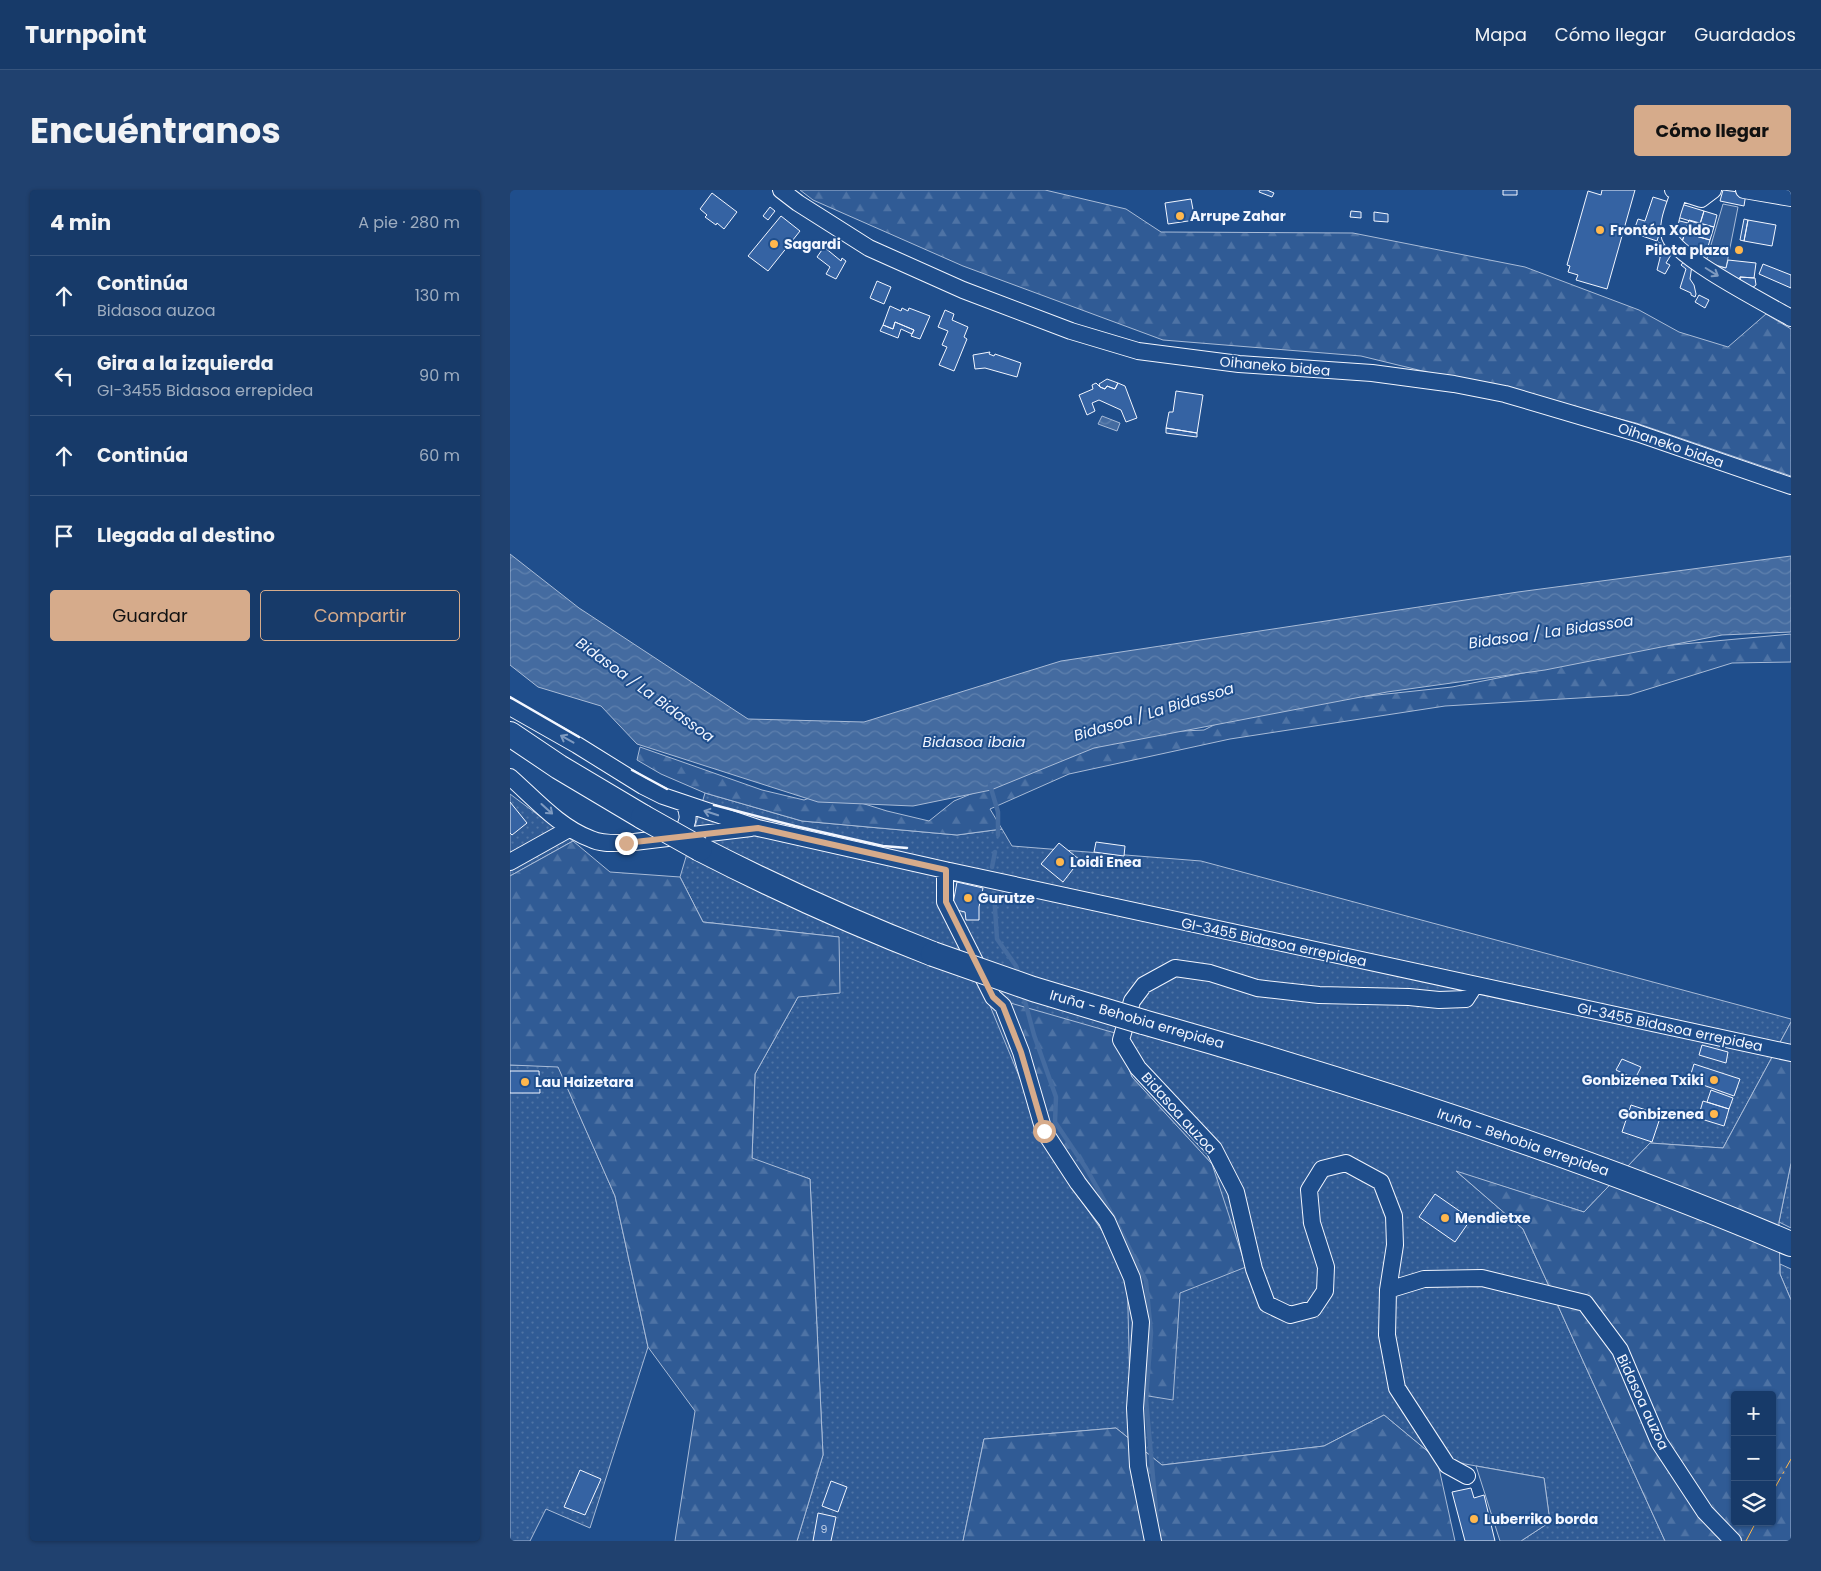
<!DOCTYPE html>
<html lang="es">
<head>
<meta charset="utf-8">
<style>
	body { margin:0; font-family:Poppins,sans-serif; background:#20416f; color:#f1f3f6 }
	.controls { position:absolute; right:15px; bottom:15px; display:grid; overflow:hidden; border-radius:5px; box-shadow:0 1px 4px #0004 }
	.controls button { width:45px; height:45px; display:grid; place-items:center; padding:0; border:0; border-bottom:1px solid #36547d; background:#173a69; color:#f1f3f6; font:25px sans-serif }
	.stop { position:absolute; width:15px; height:15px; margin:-11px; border:4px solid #d6ab8b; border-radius:50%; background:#fff }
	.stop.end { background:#d6ab8b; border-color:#fff; box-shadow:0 1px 5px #0008 }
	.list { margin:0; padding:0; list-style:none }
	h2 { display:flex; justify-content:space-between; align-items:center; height:65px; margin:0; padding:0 20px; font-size:21px }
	h2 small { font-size:16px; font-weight:400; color:#9eadc0 }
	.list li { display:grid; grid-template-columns:32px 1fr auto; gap:15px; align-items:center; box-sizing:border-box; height:80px; padding:0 20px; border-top:1px solid #36547d }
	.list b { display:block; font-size:19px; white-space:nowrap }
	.list p { margin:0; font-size:16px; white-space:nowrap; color:#9eadc0 }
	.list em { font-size:16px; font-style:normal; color:#9eadc0 }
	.actions { display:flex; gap:10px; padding:15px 20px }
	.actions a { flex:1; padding:11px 0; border:1px solid #d6ab8b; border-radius:5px; text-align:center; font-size:18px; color:#d6ab8b }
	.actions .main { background:#d6ab8b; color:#111 }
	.icon { flex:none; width:28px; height:28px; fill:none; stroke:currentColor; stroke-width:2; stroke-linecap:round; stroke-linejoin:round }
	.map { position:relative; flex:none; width:1281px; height:1351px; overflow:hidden; border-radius:5px }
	header { display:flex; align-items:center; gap:30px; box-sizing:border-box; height:70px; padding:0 25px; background:#173a69; border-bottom:1px solid #36547d }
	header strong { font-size:24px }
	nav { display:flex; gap:28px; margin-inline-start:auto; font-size:18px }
	.intro { display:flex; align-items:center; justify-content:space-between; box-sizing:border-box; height:120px; padding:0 30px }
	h1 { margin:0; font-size:35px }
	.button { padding:12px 22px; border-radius:5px; background:#d6ab8b; color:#111; font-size:18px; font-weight:700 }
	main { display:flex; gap:30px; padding:0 30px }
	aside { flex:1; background:#173a69; border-radius:5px; box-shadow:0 1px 4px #0004 }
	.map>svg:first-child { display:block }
	.grass { fill:url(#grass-dots); stroke:#a8bbd7; fill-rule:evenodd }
	.forest { fill:url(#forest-firs); stroke:#a8bbd7; fill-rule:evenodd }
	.built { fill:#305b95; stroke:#a8bbd7 }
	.water { fill:url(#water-waves); stroke:#a8bbd7 }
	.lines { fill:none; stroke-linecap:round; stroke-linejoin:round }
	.stream { stroke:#446ba0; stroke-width:4.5 }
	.building { fill:#3563a3; stroke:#f2f6ff }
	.minor-casing { stroke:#f2f6ff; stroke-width:18 }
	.highway-casing { stroke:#f2f6ff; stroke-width:26 }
	.minor { stroke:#1f4e8c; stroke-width:16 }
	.highway { stroke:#1f4e8c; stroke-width:24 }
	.highway-bridge-casing { stroke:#f2f6ff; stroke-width:26; stroke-linecap:butt }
	.highway-bridge { stroke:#1f4e8c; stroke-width:24 }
	.wall { stroke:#f2f6ff; stroke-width:2.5 }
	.power { stroke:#ffb74d; stroke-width:1; stroke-dasharray:18 4 2.5 4; stroke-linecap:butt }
	.oneway { stroke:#7e9ac0 }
	.route { stroke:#d6ab8b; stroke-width:6 }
	.poi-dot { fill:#ffb74d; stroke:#1f4e8c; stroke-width:2 }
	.labels { text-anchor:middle; stroke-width:4; stroke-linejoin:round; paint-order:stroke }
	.number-label { font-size:11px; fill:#c3d1e8 }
	.poi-label { font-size:14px; font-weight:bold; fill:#f2f6ff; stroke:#1f4e8c; text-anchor:start }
	.street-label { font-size:14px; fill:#f2f6ff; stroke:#1f4e8c }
	.water-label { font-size:15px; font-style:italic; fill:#f2f6ff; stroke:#1f4e8c }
</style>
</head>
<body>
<header>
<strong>Turnpoint</strong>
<nav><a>Mapa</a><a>Cómo llegar</a><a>Guardados</a></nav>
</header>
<div class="intro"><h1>Encuéntranos</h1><a class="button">Cómo llegar</a></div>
<main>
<aside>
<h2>4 min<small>A pie · 280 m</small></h2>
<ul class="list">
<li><svg class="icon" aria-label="ahead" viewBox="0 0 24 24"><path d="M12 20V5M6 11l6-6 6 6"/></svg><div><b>Continúa</b><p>Bidasoa auzoa</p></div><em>130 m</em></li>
<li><svg class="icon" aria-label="left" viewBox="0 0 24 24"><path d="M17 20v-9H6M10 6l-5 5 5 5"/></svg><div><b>Gira a la izquierda</b><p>GI-3455 Bidasoa errepidea</p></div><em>90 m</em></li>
<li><svg class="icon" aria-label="ahead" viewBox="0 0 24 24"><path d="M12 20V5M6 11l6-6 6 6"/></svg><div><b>Continúa</b></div><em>60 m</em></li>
<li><svg class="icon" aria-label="arrive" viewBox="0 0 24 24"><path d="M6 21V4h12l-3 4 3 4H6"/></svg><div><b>Llegada al destino</b></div></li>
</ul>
<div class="actions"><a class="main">Guardar</a><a>Compartir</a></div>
</aside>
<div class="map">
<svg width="1281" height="1351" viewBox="0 0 1281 1351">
	<defs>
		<pattern id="grass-dots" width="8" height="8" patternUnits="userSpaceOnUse" patternTransform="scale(1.25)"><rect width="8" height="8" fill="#305b95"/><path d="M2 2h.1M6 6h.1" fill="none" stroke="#4e73a5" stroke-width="1.8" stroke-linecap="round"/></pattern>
		<pattern id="forest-firs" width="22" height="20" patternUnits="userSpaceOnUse" patternTransform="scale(1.25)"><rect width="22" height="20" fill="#305b95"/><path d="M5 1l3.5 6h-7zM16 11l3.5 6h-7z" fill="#4e73a5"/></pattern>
		<pattern id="water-waves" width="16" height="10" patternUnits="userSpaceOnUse" patternTransform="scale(1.25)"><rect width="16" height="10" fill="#446ba0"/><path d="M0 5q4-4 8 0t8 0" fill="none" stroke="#5f81ae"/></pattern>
	</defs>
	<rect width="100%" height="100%" fill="#1f4e8c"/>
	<path class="grass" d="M195,603l97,28 155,14 45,-6 10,17 189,15 590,158v3l-68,126 -73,-5 -66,69 -127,-40 66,57 142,312h-144l29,-19 -6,-44 -107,-19 -53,-44 -60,31 -162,19 -46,-37 -132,11 -21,102h-166l26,-86 -13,-276 -58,-20 3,-85 43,-77 41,-60 -136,-15 -23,-45zM605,843l17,44 80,87 -32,129 -53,-26z
		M0,604l63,47 -63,35z
		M0,875l48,1 57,130 33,151 -58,181 -44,-19 -16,32h-20z
		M1281,973v65l-12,-6z
		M1270,1074l11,5v31l-11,-26z"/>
	<path class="forest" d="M290,0h245l81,19 35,23 192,1 172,34 114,43 40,22 49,15 38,-33 25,15v147l-155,-53 -275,-67 -198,-16 -200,-74 -150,-66z
		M1281,444v28l-59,1 -103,32 -184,11 -215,33 -161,35 -79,35 12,20 -45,6 -155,-14 -97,-28 -44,-19 -24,-14 3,-13 122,43 42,10 22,-8 61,19 42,10 25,-20 77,-32 91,-35 82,-4 42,-21 206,-22 209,-41z
		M63,651l37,31 70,5 23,45 136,15 1,56 -42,4 -43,77 -3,84 58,21 13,276 -26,86h-122l20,-130 -47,-64 -33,-151 -57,-129 -48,-2v-189z
		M476,806l129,37 17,44 80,87 34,103 -66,26 -7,107 -43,-7 -3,-126 -73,-106z
		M1281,832v141l-12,59 1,52 11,26v241h-126l-142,-312 -67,-58 128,41 66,-69 73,5zM1225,1205h37v127h-37z
		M874,1225l53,44 18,82h-492l21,-102 132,-11 46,37 162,-19z"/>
	<path class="built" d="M1213,14l15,3 -12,61 -20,-6z
		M966,1276l68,12 6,44 -29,19h-21z"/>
	<path class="water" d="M592,226l18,7 -3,8 -19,-7z
		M0,364l69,54 169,111 116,3 197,-61 457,-69 273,-36v76l-69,3 -177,35 -158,22 -293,56 -103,42 -78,16 -95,-4 -181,-58 -36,-38 -63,-19 -28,-22z"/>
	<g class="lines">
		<path class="stream" d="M480,595l8,27v23
			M482,677l3,-15
			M484,703l3,46 19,27 3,10
			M513,804l11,41 22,62 -1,25 31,46 27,48 33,65 5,52 -5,66 11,123"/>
	</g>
	<path class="building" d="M750,0h7l7,3 -2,4 -13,-5z
		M993,0h14v5h-14z
		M1092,0h33l-28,99 -31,-9 2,-5 -10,-3 2,-6 -3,-1 21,-74 13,4z
		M1213,0l23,3 -2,13 -24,-5z
		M202,3l25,19 -13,17 -7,-6 -1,2 -11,-8 2,-2 -7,-6z
		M1143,7l16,5 -12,39 -24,-8 5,-14 7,2z
		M681,9l4,21 -27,4 -3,-21z
		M1171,14l23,7 -4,13 -23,-7z
		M260,17l5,4 -7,9 -5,-4z
		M841,21l10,1v6l-11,-1z
		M1194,21l13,4 -3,12 -14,-3z
		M864,22l14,2v8l-14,-1z
		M271,26l19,15 -32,40 -20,-15z
		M1234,29l4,1 -4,21 -4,-1z
		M1166,30l12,3 -7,22 -7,-16z
		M1179,30l25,7 -4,13 -25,-7z
		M1238,30l28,5 -4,21 -28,-5z
		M1175,43l25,7 -4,13 -25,-8z
		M1148,52l5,2 -3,13 -6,-2z
		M1154,52l10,8 -8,13 4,2 -5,9 -8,-4z
		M314,57l17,14 1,-3 4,3 -10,18 -10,-5 4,-7 -13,-10z
		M1176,69l6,6 -2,14 4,6 2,9 -1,3 -4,-2v-2l-11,-5 6,-19 -5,-4z
		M1218,70l28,3 -2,15 -14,-1v4l-24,-12 1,-3 9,2z
		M1253,74l28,11v13l-32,-14z
		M1230,87l15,1 1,7 -4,3 -12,-7z
		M367,91l14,6 -7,17 -14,-6z
		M1189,105l10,5 -4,8 -10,-6z
		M380,116l11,5 1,-3 6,3 1,-3 21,8 -10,23 -9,-3 3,-6 -19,-8 -2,7 -10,-4z
		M435,120l9,4 -2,6 16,7 -4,10 3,2 -13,32 -15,-6 8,-18 -5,-2 6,-14 -10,-4z
		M385,132l19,8 -2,4 -11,-5 -3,9 -18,-7 3,-6 10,4z
		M480,162l-1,2 5,2 1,-2 26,9 -4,14 -32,-9 -10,1 -2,-14z
		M597,189l11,4 -3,6 -8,-3 -2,3 -5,-2 -1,-3z
		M586,193l4,4 5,2 2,-3 8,3 3,-6 7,3 12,32 -11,4 -5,-12 -22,-10 -7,3 3,8 -8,4 -8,-20 14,-6 -1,-4z
		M666,201l27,4 -6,38 -31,-5 3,-16h4z
		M656,238l31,5v4l-31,-4z
		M0,612l17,21 -15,12 -2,-2z
		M586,652l29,4 -1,10 -30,-4z
		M549,653l21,17 -17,22 -22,-18z
		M447,692l26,6 -4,19v13h-13l-1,-8 -13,-3z
		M1192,855l26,7 -2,11 -27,-8z
		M1112,869l19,8 -6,12 -19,-9z
		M1184,874l46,15 -6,17 -45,-16z
		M0,881h29l1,22h-30z
		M1201,900l22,8 -4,11 -22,-7z
		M1193,911l26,8 -5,17 -26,-8z
		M1121,915l30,10 -9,27 -30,-10z
		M925,1004l36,25 -16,23 -36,-25z
		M70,1280l21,9 -16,36 -21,-8z
		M321,1291l16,6 -9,25 -16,-6z
		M961,1298l3,10 10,-3 11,46h-30l-13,-49z
		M308,1323l18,4 -5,24h-18z"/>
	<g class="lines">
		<g class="minor-casing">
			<path id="minor" d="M271,0l17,13 71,45 94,42 108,41 67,20 101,13 133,9 82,11 51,10 132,39 154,53
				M1163,0l28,9 12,-9
				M1234,0l47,8
				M1169,2c-3,12 -13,31 -9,45 7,21 99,68 121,81
				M0,517l67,38 66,41 20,10 95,32 187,42 846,183
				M0,587c24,21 50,51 81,62 10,5 23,4 35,4l125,-15
				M170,645c7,-11 11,-18 4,-31
				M0,672l59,-33
				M435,680v32l48,95 10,9 18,46 23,79 34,52 29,38 25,57 9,44 -6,86 3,58 15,75
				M878,1100l36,-11 58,-1 103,25 35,47 39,92 46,70 28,29
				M957,1286l-20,-11 -50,-77 -10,-53 1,-45 7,-45 -1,-29 -13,-34 -35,-19 -24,6 -13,21 3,33 14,44 -1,24 -12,18 -23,6 -23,-11 -13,-35 -18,-77 -22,-43 -76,-81 -17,-28 11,-39 12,-16 31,-17 35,5 47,15 62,7 90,2 30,3 27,-1 9,-14"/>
		</g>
		<g class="highway-casing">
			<path id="highway" d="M0,544l49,33 84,50
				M190,659c76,39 153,74 233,105
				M633,832c220,62 437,133 648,222"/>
		</g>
		<use href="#minor" class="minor"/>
		<use href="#highway" class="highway"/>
		<g class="highway-bridge-casing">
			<path id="highway-bridge" d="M133,627l57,32
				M423,764l100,35 110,33"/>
		</g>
		<use href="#highway-bridge" class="highway-bridge"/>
		<path class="wall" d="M0,507l69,40
			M122,580l35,19
			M204,615l81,21 88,20 24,2"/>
		<path class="power" d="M1262,1303l19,-34
			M1236,1351l10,-19"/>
	</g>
	<defs><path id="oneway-shaft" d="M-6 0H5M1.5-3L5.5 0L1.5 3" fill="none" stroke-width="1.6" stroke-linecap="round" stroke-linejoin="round" transform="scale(1.25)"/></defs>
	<g class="oneway">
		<use href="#oneway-shaft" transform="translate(1202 82) rotate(32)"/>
		<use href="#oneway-shaft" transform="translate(57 549) rotate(-151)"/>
		<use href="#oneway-shaft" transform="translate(37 619) rotate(42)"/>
		<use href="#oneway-shaft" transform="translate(201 623) rotate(-162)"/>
	</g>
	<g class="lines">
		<path class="route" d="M116,653l132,-15 188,42v32l47,95 10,9 18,46 23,79"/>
	</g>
	<g class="poi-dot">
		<circle cx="670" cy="26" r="5"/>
		<circle cx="1090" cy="40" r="5"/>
		<circle cx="264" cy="54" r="5"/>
		<circle cx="1229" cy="60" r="5"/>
		<circle cx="550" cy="672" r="5"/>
		<circle cx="458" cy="708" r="5"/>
		<circle cx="1204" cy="890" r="5"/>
		<circle cx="15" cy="892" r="5"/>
		<circle cx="1204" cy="924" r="5"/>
		<circle cx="935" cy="1028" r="5"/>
		<circle cx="964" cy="1329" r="5"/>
	</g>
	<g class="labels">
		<g class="number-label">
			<text x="314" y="1343">9</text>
		</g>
		<g class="poi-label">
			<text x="680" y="31">Arrupe Zahar</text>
			<text x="1100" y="45">Frontón Xoldo</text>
			<text x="274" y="59">Sagardi</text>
			<text x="1219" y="65" text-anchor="end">Pilota plaza</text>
			<text x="560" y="677">Loidi Enea</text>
			<text x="468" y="713">Gurutze</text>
			<text x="1194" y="895" text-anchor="end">Gonbizenea Txiki</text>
			<text x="25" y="897">Lau Haizetara</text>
			<text x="1194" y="929" text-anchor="end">Gonbizenea</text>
			<text x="945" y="1033">Mendietxe</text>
			<text x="974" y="1334">Luberriko borda</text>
		</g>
		<g class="street-label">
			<text transform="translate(765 176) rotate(5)" y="5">Oihaneko bidea</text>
			<text transform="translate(1161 255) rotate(19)" y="5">Oihaneko bidea</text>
			<text transform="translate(764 752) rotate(12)" y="5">GI-3455 Bidasoa errepidea</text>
			<text transform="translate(627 829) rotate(16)" y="5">Iruña - Behobia errepidea</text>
			<text transform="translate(1160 837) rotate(12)" y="5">GI-3455 Bidasoa errepidea</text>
			<text transform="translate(669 923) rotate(48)" y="5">Bidasoa auzoa</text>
			<text transform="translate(1013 952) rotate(19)" y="5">Iruña - Behobia errepidea</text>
			<text transform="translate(1133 1212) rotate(65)" y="5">Bidasoa auzoa</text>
		</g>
		<g class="water-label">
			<text transform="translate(1041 442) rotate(-8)" y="5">Bidasoa / La Bidassoa</text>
			<text transform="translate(135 500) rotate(36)" y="5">Bidasoa / La Bidassoa</text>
			<text transform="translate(644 522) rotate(-17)" y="5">Bidasoa / La Bidassoa</text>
			<text x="464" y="557">Bidasoa ibaia</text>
		</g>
	</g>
</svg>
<div class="controls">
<button>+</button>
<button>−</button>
<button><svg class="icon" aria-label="layers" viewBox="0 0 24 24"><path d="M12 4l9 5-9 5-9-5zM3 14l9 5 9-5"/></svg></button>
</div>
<div class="stop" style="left:534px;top:941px"></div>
<div class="stop end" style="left:116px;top:653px"></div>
</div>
</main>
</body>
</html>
